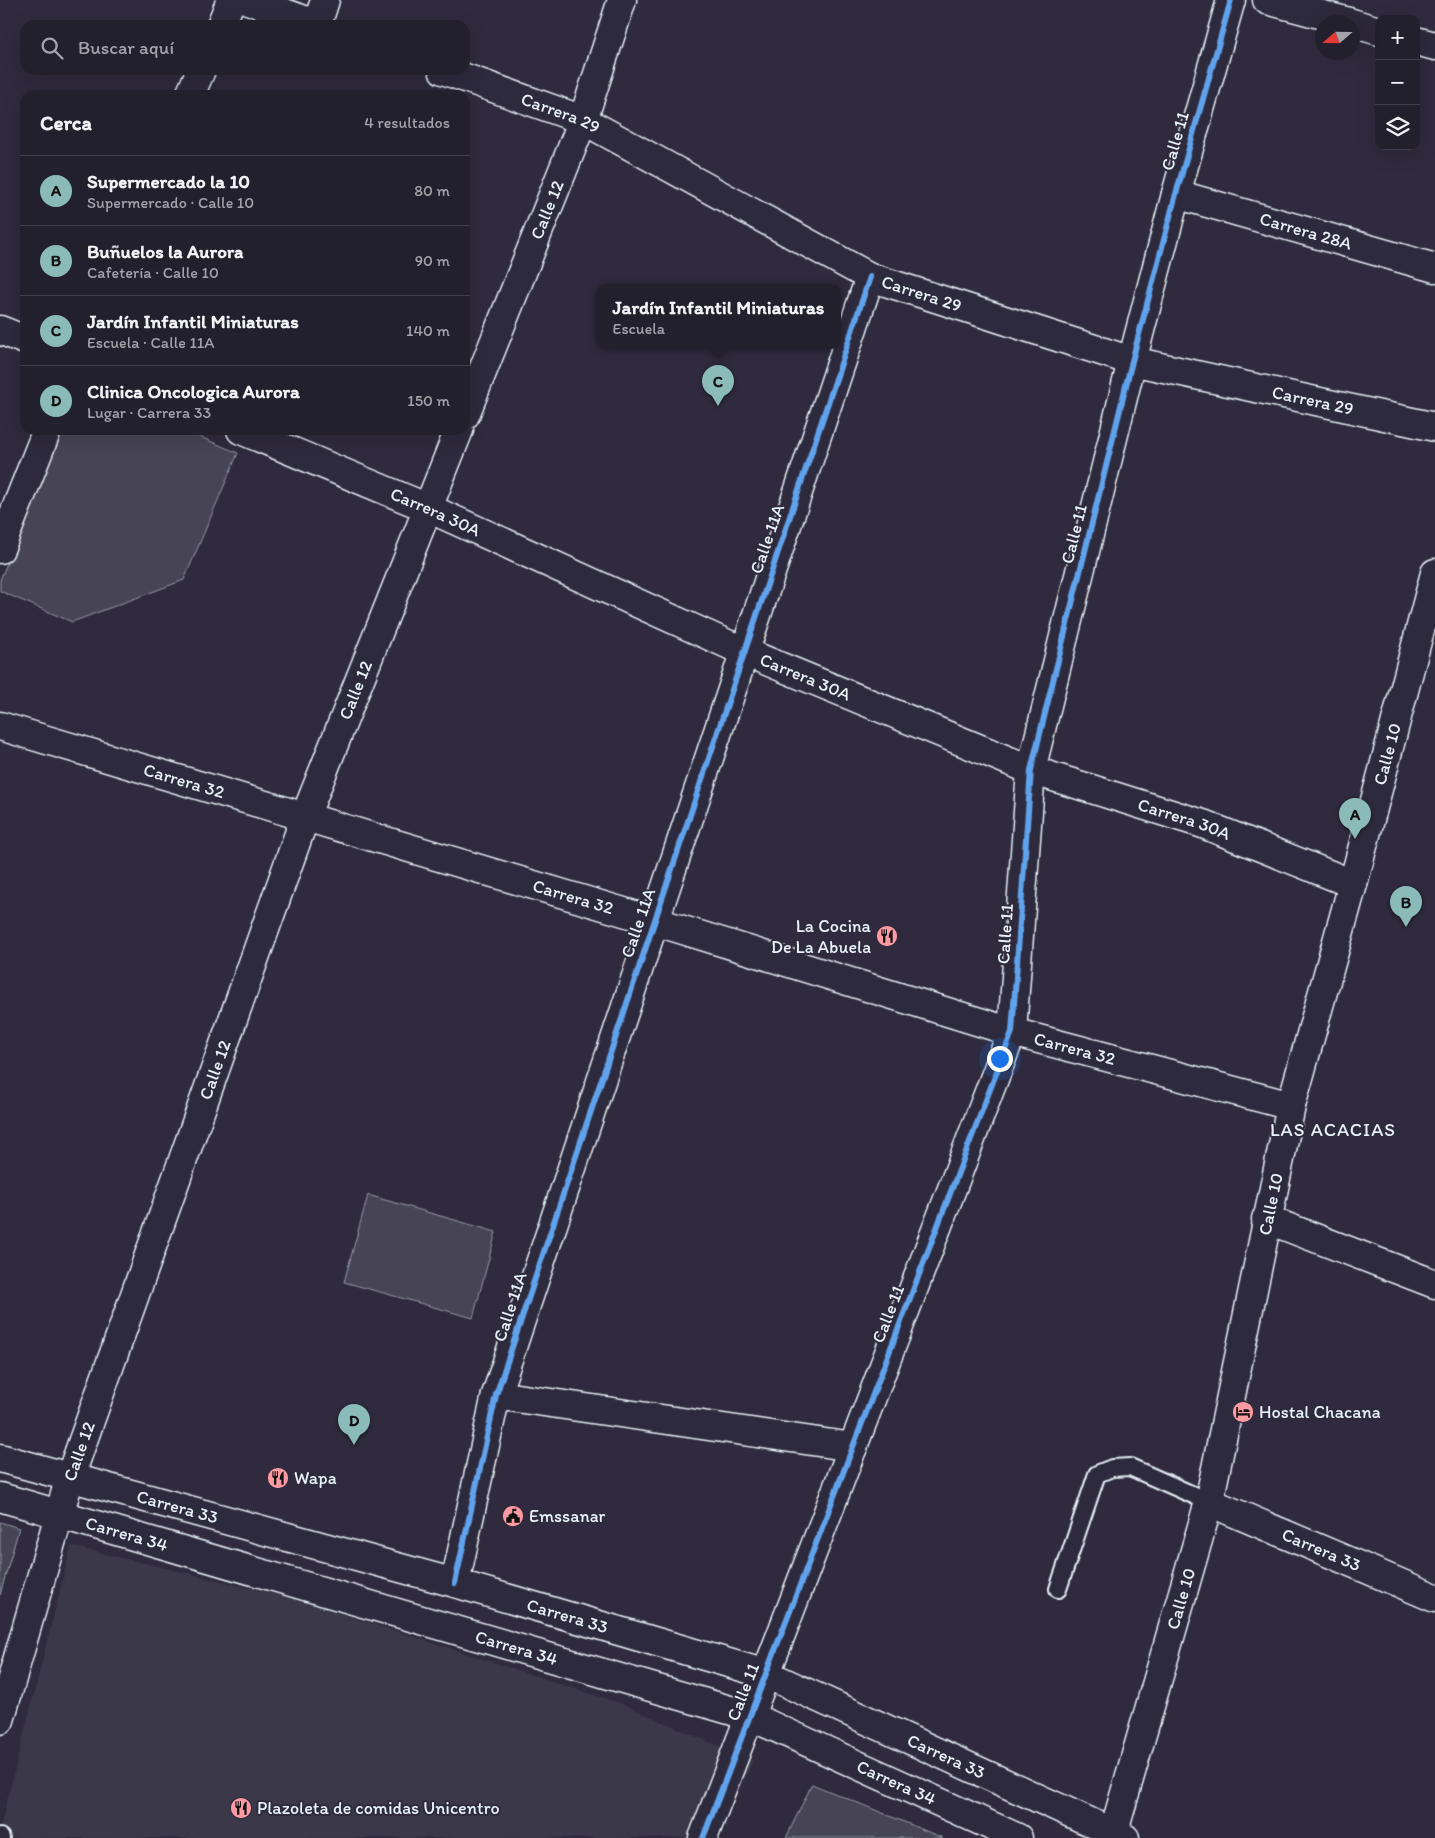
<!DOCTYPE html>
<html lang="es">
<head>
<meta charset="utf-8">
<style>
	body { margin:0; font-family:Itim,sans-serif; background:#2f2d3a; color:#f1f3f6 }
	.controls { position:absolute; right:15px; top:15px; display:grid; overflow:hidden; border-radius:10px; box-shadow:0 5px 20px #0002 }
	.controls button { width:45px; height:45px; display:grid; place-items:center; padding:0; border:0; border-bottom:1px solid #403e4a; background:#23202e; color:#f1f3f6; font:25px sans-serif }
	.compass { position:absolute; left:1315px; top:15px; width:45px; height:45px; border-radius:50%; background:#23202e; box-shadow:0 5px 20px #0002; rotate:250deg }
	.you { position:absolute; left:999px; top:1058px; width:18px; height:18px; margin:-12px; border:4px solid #fff; border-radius:50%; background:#1a73e8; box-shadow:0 0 0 8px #1a73e833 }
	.badge { display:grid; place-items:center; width:32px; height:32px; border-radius:50%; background:#8bbbb9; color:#111; font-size:16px; font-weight:700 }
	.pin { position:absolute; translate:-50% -41px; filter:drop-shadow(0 1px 2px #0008) }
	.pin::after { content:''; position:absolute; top:26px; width:18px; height:15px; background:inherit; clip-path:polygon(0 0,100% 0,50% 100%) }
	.popup { position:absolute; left:596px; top:284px; width:245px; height:65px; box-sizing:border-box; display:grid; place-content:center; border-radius:10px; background:#23202e; filter:drop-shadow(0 1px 4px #0005); font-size:16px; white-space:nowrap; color:#a3a3aa }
	.popup b { font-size:19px; color:#f1f3f6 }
	.popup::after { content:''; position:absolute; left:50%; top:100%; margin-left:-10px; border:10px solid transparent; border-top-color:#23202e }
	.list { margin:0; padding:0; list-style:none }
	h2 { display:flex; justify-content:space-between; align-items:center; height:65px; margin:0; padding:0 20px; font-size:21px }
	h2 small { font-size:16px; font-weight:400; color:#a3a3aa }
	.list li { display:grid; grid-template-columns:32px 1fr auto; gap:15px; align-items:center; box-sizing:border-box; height:70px; padding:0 20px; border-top:1px solid #403e4a }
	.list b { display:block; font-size:19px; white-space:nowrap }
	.list p { margin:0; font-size:16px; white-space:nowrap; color:#a3a3aa }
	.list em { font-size:16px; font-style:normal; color:#a3a3aa }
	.icon { flex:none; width:28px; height:28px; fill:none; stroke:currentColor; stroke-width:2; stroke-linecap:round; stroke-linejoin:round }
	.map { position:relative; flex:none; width:1435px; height:1838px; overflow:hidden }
	.search { position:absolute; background:#23202e; box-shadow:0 5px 20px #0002; left:20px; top:20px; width:450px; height:55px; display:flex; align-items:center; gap:12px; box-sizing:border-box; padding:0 18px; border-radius:15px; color:#a3a3aa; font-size:19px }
	.panel { position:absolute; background:#23202e; box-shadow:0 5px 20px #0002; left:20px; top:90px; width:450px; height:345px; border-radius:15px }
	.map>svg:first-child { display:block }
	.built { fill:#3b3749 }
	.green { fill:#464455; stroke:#979aa6 }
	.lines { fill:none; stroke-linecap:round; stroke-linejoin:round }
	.lane-casing { stroke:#e8f1f8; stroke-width:20 }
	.street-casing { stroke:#e8f1f8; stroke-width:31 }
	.secondary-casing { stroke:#e8f1f8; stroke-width:31 }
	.lane { stroke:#2f2a3d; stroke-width:16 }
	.street { stroke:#2f2a3d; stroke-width:28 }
	.secondary { stroke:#2f2a3d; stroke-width:28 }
	.cycleway-casing { stroke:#2f2a3d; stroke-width:9 }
	.cycleway { stroke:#60a3ed; stroke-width:6 }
	.labels { text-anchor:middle; stroke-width:4; stroke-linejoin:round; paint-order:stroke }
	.street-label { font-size:18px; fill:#e8f1f8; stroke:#2f2a3d }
	.poi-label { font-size:18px; fill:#e8f1f8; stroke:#2f2a3d; text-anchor:start }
	.neighbourhood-label { font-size:19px; letter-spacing:1px; fill:#e8f1f8; stroke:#2f2a3d }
</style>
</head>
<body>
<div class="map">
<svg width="1435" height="1838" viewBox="0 0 1435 1838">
	<rect width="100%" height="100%" fill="#2f2a3d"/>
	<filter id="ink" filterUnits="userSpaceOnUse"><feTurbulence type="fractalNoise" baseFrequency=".02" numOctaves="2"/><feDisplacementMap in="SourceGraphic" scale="10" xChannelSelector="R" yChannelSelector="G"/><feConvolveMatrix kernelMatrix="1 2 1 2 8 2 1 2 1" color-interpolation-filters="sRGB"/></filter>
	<g filter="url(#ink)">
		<path class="built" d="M71,1546l222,52 327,105 133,58 -38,77h-715v-10z"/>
		<path class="green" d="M63,430h121l54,23 -54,127 -112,42 -72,-31v-11z
			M368,1195l128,37 -23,86 -129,-36z
			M0,1522l19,6 -19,67z
			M812,1784l131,54h-157z"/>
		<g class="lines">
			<g class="lane-casing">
				<path id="lane" d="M1058,1589l39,-115 15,-6 18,-1 79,35
					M0,1837l1,1"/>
			</g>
			<g class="street-casing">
				<g id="street">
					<path d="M248,0l70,25"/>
					<path d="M1267,0l82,22"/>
					<path d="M1352,23l27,8"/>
					<path d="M221,25l10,-25"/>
					<path d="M317,25l8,-25"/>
					<path d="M1416,41l19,5"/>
					<path id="s1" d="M443,70l140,50 287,157 262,84 303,66"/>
					<path d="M190,95l11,-25"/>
					<path id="s2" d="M1176,194l259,74"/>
					<path d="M0,330l25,10"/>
					<path id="s3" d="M465,415l118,-295 39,-120"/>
					<path id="s4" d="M241,430l187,78 317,144 286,118 172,54 150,60"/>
					<path d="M0,549l47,-119"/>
					<path id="s5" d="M0,726l654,195 358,111 279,74"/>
					<path d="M1266,1219l169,65"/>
					<path d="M496,1395l357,52"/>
					<path id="s6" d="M0,1458l455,125 311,91 359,164"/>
					<path id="s7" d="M0,1497l750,219 268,122"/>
					<path id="s8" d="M1209,1502l226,96"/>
					<path d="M455,1583l41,-188 374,-1118"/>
					<path id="s9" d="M0,1720l70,-243 235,-660 154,-387"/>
				</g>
			</g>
			<g class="secondary-casing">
				<g id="secondary">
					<path d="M703,1838l309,-806 19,-262 101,-409 44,-167 55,-194"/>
					<path id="s10" d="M1112,1838l97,-336 82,-396 62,-222 82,-311"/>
				</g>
			</g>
			<use href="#lane" class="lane"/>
			<use href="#street" class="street"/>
			<use href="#secondary" class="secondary"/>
			<g class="cycleway-casing">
				<path id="cycleway" d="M455,1583l41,-188 374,-1118
					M703,1838l309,-806 19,-262 101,-409 44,-167 55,-194"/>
			</g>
			<use href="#cycleway" class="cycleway"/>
		</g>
	</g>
	<defs>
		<g id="restaurant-disc" transform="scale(1.125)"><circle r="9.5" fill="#ff9aa2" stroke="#2f2a3d"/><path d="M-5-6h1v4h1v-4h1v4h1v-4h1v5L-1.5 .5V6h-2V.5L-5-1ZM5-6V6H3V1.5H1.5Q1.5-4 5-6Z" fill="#111"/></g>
		<g id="hotel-disc" transform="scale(1.125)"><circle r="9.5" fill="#ff9aa2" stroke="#2f2a3d"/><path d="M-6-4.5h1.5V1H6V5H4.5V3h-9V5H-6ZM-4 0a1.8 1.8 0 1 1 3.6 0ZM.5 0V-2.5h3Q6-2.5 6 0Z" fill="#111"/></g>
		<g id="civic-disc" transform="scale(1.125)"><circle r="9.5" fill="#ff9aa2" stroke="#2f2a3d"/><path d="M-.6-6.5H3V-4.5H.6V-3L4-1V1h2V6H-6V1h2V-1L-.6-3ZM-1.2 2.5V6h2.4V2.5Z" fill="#111"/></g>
	</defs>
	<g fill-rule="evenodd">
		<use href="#restaurant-disc" x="887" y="936"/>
		<use href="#hotel-disc" x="1243" y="1412"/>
		<use href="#restaurant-disc" x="278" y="1478"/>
		<use href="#civic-disc" x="513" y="1516"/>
		<use href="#restaurant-disc" x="241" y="1808"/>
	</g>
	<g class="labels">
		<g class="street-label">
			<text dy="6" stroke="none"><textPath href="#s1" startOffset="125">Carrera 29</textPath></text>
			<text transform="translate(1175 141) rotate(-74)" y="6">Calle 11</text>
			<text dy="6" stroke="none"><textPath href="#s3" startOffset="221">Calle 12</textPath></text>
			<text dy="6" stroke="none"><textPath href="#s2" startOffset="135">Carrera 28A</textPath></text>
			<text dy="6" stroke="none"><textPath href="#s1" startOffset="530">Carrera 29</textPath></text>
			<text dy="6" stroke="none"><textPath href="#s1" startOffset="936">Carrera 29</textPath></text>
			<text dy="6" stroke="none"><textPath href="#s4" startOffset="211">Carrera 30A</textPath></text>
			<text transform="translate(1074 534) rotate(-76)" y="6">Calle 11</text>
			<text transform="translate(767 539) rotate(-71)" y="6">Calle 11A</text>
			<text dy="6" stroke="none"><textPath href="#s4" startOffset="616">Carrera 30A</textPath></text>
			<text dy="6" stroke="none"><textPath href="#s9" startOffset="1090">Calle 12</textPath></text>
			<text dy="6" stroke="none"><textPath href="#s10" startOffset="1119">Calle 10</textPath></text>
			<text dy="6" stroke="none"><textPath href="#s5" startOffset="192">Carrera 32</textPath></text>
			<text dy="6" stroke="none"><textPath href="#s4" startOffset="1021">Carrera 30A</textPath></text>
			<text dy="6" stroke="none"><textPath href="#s5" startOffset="598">Carrera 32</textPath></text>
			<text transform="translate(638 923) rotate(-71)" y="6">Calle 11A</text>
			<text transform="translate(1005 934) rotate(-86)" y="6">Calle 11</text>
			<text dy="6" stroke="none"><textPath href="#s5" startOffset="1122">Carrera 32</textPath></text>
			<text dy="6" stroke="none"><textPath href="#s9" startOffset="685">Calle 12</textPath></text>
			<text dy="6" stroke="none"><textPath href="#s10" startOffset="654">Calle 10</textPath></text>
			<text transform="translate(510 1307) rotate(-72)" y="6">Calle 11A</text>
			<text transform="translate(888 1314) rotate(-69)" y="6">Calle 11</text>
			<text dy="6" stroke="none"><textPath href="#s9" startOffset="280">Calle 12</textPath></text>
			<text dy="6" stroke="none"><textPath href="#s6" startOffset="184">Carrera 33</textPath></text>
			<text dy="6" stroke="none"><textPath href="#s7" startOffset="132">Carrera 34</textPath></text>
			<text dy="6" stroke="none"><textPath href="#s8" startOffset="122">Carrera 33</textPath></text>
			<text dy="6" stroke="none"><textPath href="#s10" startOffset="249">Calle 10</textPath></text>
			<text dy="6" stroke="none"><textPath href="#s6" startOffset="589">Carrera 33</textPath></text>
			<text dy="6" stroke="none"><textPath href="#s7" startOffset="538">Carrera 34</textPath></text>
			<text transform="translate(743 1692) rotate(-69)" y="6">Calle 11</text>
			<text dy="6" stroke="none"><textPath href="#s6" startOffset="994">Carrera 33</textPath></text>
			<text dy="6" stroke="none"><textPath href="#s7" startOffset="942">Carrera 34</textPath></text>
		</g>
		<g class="poi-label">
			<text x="871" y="932" text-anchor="end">La Cocina<tspan x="871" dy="21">De La Abuela</tspan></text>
			<text x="1259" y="1418">Hostal Chacana</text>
			<text x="294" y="1484">Wapa</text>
			<text x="529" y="1522">Emssanar</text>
			<text x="257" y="1814">Plazoleta de comidas Unicentro</text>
		</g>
		<g class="neighbourhood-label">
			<text x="1333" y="1136">LAS ACACIAS</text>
		</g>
	</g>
</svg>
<div class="controls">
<button>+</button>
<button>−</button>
<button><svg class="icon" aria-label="layers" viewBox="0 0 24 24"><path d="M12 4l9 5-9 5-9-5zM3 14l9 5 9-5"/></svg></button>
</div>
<svg class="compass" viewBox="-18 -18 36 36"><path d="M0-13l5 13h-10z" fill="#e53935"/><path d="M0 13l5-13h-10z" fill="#a3a3aa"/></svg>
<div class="you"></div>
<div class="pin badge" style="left:1355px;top:839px">A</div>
<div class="pin badge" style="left:1406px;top:927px">B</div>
<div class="pin badge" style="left:718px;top:406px">C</div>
<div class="popup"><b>Jardín Infantil Miniaturas</b>Escuela</div>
<div class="pin badge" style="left:354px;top:1445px">D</div>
<div class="search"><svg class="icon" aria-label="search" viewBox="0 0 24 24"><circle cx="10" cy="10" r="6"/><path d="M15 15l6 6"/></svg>Buscar aquí</div>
<section class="panel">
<h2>Cerca<small>4 resultados</small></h2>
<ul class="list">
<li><span class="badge">A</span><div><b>Supermercado la 10</b><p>Supermercado · Calle 10</p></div><em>80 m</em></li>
<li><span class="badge">B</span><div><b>Buñuelos la Aurora</b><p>Cafetería · Calle 10</p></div><em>90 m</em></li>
<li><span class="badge">C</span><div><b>Jardín Infantil Miniaturas</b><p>Escuela · Calle 11A</p></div><em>140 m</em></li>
<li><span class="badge">D</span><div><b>Clinica Oncologica Aurora</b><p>Lugar · Carrera 33</p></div><em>150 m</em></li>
</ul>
</section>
</div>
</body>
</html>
